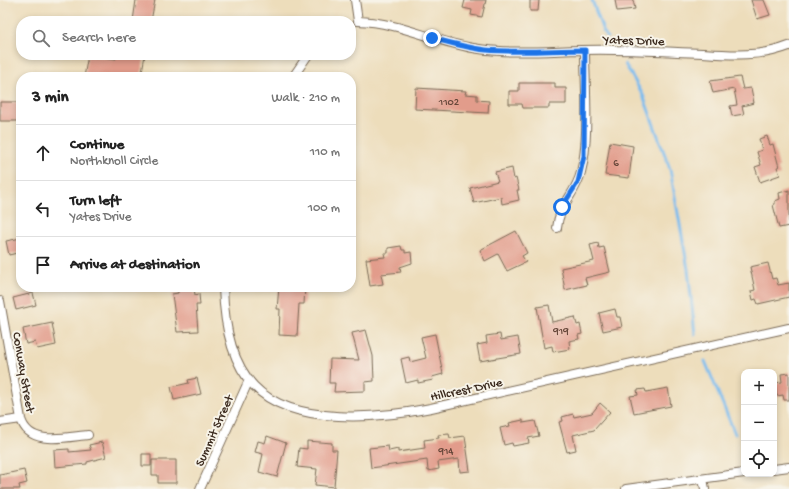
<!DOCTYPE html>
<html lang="en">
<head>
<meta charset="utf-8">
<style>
	body { margin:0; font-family:"Gochi Hand",sans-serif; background:#f2f2f2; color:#222 }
	.controls { position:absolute; right:12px; bottom:12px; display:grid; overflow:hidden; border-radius:8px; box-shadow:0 2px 6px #0003 }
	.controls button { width:36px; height:36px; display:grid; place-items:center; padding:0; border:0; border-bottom:1px solid #e0e0e0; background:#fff; color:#222; font:20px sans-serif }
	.stop { position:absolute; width:12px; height:12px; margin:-9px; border:3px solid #1a73e8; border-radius:50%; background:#fff }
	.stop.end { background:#1a73e8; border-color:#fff; box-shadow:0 1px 4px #0008 }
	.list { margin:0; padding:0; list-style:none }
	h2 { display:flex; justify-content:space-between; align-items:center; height:52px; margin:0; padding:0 16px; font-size:17px }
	h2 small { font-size:13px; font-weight:400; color:#767676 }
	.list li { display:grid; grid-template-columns:26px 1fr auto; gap:12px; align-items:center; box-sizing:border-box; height:56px; padding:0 16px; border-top:1px solid #e0e0e0 }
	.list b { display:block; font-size:15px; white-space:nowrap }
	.list p { margin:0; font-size:13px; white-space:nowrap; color:#767676 }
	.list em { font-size:13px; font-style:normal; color:#767676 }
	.icon { flex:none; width:22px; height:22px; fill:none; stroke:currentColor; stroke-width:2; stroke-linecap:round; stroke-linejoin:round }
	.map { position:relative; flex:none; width:789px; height:489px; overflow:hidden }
	.search { position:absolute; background:#fff; box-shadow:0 2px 6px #0003; left:16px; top:16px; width:340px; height:44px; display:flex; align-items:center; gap:10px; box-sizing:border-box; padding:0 14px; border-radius:16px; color:#767676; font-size:15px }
	.panel { position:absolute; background:#fff; box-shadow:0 2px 6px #0003; left:16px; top:72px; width:340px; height:220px; border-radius:16px }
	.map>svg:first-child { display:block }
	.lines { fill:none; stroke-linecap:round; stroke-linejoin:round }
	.stream { stroke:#79bcef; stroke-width:3 }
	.building { fill:#e29c8b }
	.street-casing { stroke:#796955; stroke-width:10 }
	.street { stroke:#fff; stroke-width:8 }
	.route { stroke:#1a73e8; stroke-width:5 }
	.labels { text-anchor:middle; stroke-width:4; stroke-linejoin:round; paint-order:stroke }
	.number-label { font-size:11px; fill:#654639 }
	.street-label { font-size:13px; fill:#3b2a1e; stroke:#f7f3e8 }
</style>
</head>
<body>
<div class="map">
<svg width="789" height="489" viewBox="0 0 789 489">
	<rect width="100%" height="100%" fill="#f7f3e8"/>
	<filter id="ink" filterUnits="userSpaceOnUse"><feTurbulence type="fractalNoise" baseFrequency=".025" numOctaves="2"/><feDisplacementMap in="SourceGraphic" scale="8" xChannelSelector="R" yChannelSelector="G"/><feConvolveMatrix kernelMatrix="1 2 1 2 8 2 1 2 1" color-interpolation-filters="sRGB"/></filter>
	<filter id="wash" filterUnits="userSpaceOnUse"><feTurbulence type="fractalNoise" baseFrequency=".012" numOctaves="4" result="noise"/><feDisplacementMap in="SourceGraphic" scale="16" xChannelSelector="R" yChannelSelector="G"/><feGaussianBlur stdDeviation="0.9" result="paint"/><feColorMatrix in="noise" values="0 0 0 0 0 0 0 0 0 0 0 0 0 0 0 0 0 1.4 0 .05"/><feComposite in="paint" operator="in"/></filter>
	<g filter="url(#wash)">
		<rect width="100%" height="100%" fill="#edddbb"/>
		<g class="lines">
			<path class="stream" d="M592,0l11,31 4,6
				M625,64l18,31 27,74 18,100 7,65
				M705,361l30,73"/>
		</g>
		<g id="blocks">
			<path class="building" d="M136,0h19l-4,21h-18z
				M465,0h21l-4,17 -11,-2 1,-5 -9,-2z
				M530,0h9l-1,11h-8z
				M615,0h18l2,9 -18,2z
				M751,0h13l6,15 -13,4z
				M88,55l28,4v-4h29l-4,22h-57z
				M740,77l3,12 8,-1 3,15 -12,3 2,8 -12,2 -2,-10 7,-1 -3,-16 -21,4 -3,-12z
				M519,83h36v5h11v16h-17v4h-26l-1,-4h-13v-13h10z
				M416,88l50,3 -1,3 12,1v5l12,1 -1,12 -73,-4z
				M0,102h18l1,19h-19z
				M767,136l3,9 3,-1 6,23h-2l3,8 -20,7 -5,-15 6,-2 -4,-13 5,-2 -3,-11z
				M610,142l23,4 -4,32 -24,-3z
				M512,168l2,11 2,-1 3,12h-2l2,10 -17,4 -1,-7 -27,6 -4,-15 28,-7 -3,-9z
				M789,190v36l-10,2 -6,-23 2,-1v-3l5,-2 -1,-6z
				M516,231l11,22 -5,3 4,6 -19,9 -9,-17 -13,7 -5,-11z
				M21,238v14l-12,3 -3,-14z
				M598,243l1,5 5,-1 6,25 -25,6 2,7 -22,5 -4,-22 33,-7 -4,-16z
				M401,246l1,4h3v3l6,-1 1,11 -12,4 1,5 -20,2 2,10 -13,2 -4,-27 19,-2 -1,-4h4v-5z
				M768,263l4,16 4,-1 2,7 11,-2v14l-31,7 -2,-5 -3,1 -2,-9 4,-1 -5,-23z
				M279,287h26l-1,17h-5l-2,32 -18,-1 1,-26h-3z
				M194,288l1,7 4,-1 1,11h-4l2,26 -21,1 -5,-38 6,-1v-3z
				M33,293l3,12 -20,5 -3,-12z
				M549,305l3,17 23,-5 2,8 3,-1 2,10 -4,1 1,4 -10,2 1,8 -17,3 -1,-6 -8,2 -7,-41z
				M615,309l2,8h3l2,10 -19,4 -4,-18z
				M52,323l4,22 -19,4 -2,-7 -9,2 -3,-15z
				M366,330l7,26 1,25 -9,1v9l-31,1 1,-9h-6l1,-24 29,1 -7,-27z
				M435,334l8,40 -11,3 1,3 -15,3v-3l-12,3 -5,-24 8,-2 1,5 16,-4 -5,-21z
				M500,334l1,6 17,-3 3,17 -41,7 -3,-16 10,-2 -1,-7z
				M789,373v27h-5l-1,-5 -6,1 -2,-13 7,-1 -1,-8z
				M197,378l4,16 -27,6 -3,-13 18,-4 -1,-3z
				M668,388l3,18 -37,7 -4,-17 8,-1 -1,-5 8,-1 1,3z
				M600,403l10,9 -16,18 -21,5 3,15 -9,2 -8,-30 4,-1 -1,-4 11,-3 1,3 18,-4z
				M523,420v3l12,-2 4,15 -11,2 1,5 -16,3 -1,-3 -8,2 -4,-17 10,-2 -1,-3z
				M449,434l1,4 15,-2 5,35 -10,1 -1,-13 -21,3 1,7 -11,2 -1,-11 -56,8 -2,-20 19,-2 1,5 9,-2v3l27,-4 -1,-8 15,-2 -1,-3z
				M267,436l19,7 -9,34 -18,-5 4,-18 -8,-2 3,-11 7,2z
				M307,441l25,2v7h5l-3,37 -19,-2 2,-16 -20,-2 2,-19 8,1z
				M102,442l4,15 -19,5v2l-32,3 -1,-17 15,-1v3l22,-2 -2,-5z
				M142,454h9v12h-9z
				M152,460h24v23h-18v-8h-6z
				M24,470l3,13 -8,2 1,4h-20v-14z"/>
		</g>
	</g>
	<g filter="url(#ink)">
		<use href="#blocks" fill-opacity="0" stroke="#796955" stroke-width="1"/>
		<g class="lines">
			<g class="street-casing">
				<path id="street" d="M355,0l3,21c40,1 75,20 115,27 46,8 94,0 142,2 29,0 58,2 87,3 30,2 59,4 87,-7
					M293,77l15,-22
					M557,228c2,-24 19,-34 24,-56 9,-34 4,-86 4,-122
					M223,287c1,33 7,74 31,99 39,41 127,32 177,22l358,-80
					M0,301l21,118c8,28 45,18 67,16
					M0,422l21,-3
					M774,469l15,-2
					M703,479l2,10
					M200,489l49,-109
					M626,489l118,-16"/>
			</g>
			<use href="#street" class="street"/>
		</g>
	</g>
	<g class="lines" filter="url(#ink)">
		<path class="route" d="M432,38c18,5 36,10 54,12 33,3 67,0 99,0l-1,106 -6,26 -16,25"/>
	</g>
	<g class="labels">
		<g class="number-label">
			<text x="449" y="105">1102</text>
			<text x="616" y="166">6</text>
			<text x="561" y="334">919</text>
			<text x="446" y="454">914</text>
		</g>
		<g class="street-label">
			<text transform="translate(634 39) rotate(2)" y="5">Yates Drive</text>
			<text transform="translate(25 372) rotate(80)" y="5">Conway Street</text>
			<text transform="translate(466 388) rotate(-12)" y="5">Hillcrest Drive</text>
			<text transform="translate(213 430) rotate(-66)" y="5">Summit Street</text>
		</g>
	</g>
</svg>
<div class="controls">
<button>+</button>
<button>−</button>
<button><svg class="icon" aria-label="locate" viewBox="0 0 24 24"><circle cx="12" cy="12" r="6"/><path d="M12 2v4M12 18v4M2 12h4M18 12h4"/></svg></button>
</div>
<div class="stop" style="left:562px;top:207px"></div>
<div class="stop end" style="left:432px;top:38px"></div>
<div class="search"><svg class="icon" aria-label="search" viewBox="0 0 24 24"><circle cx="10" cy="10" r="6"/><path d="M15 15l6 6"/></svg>Search here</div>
<section class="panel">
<h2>3 min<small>Walk · 210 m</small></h2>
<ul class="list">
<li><svg class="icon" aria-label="ahead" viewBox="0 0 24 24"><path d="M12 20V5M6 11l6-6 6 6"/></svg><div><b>Continue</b><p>Northknoll Circle</p></div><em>110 m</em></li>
<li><svg class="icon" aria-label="left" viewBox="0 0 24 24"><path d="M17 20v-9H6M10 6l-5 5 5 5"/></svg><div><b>Turn left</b><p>Yates Drive</p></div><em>100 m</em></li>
<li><svg class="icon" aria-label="arrive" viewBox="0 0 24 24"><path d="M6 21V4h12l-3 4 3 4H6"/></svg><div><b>Arrive at destination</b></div></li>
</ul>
</section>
</div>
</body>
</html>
